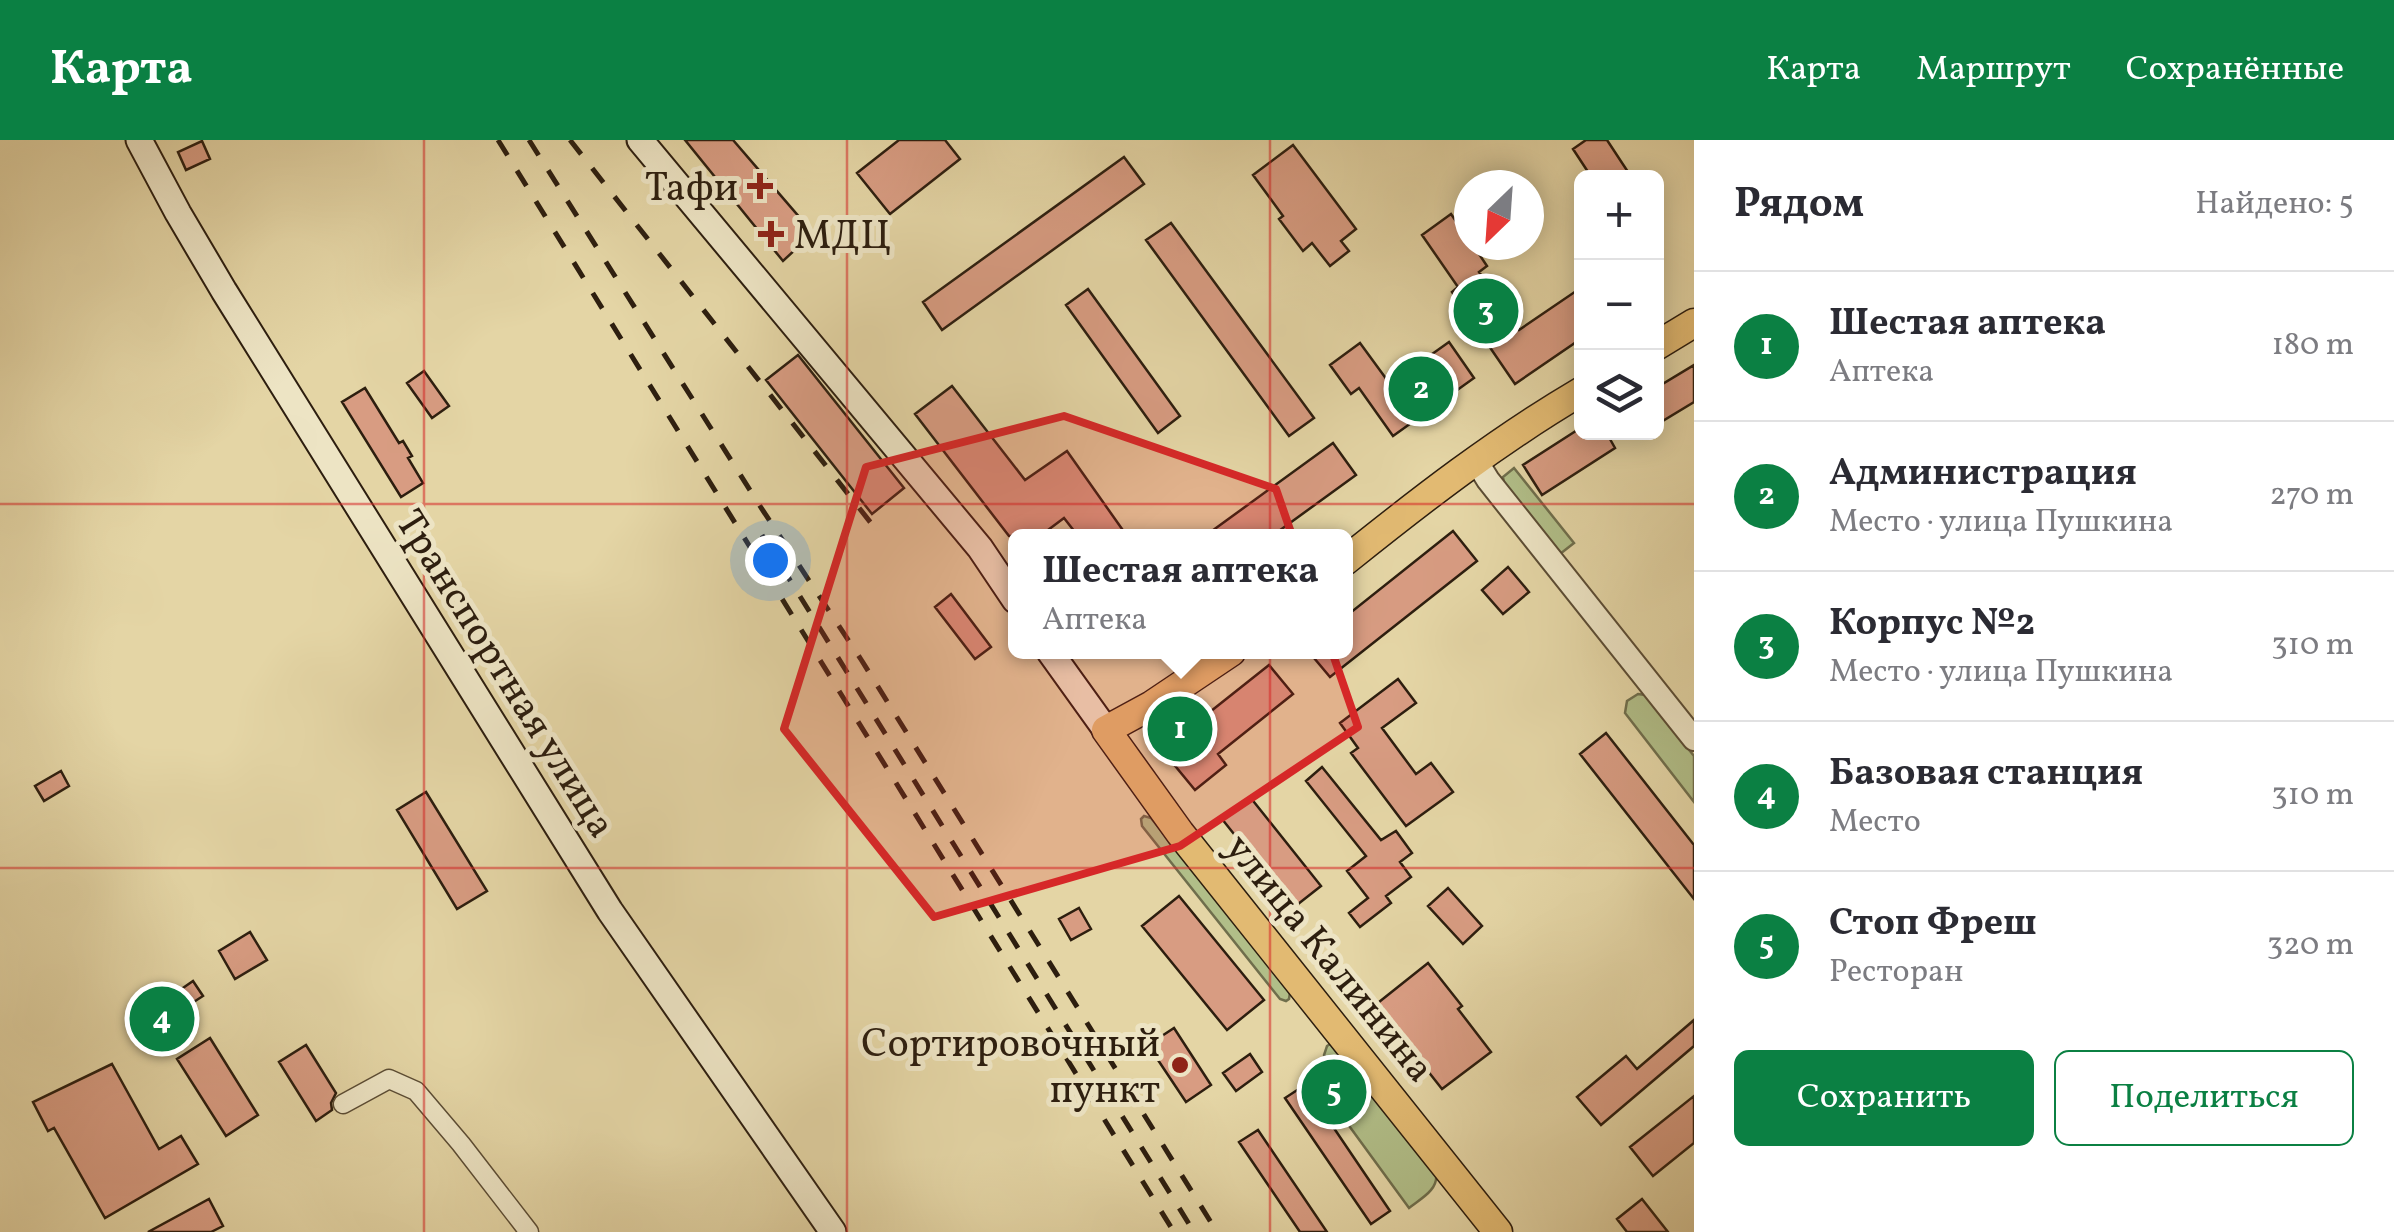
<!DOCTYPE html>
<html lang="ru">
<head>
<meta charset="utf-8">
<style>
	body { margin:0; font-family:Vollkorn,serif; background:#f7f7f7; color:#2b2b33 }
	.controls { position:absolute; right:30px; top:30px; display:grid; overflow:hidden; border-radius:15px; box-shadow:0 5px 25px #0003 }
	.controls button { width:90px; height:90px; display:grid; place-items:center; padding:0; border:0; border-bottom:2px solid #e1e1e2; background:#fff; color:#2b2b33; font:50px sans-serif }
	.compass { position:absolute; left:1454px; top:30px; width:90px; height:90px; border-radius:50%; background:#fff; box-shadow:0 5px 25px #0003; rotate:205deg }
	.you { position:absolute; left:770px; top:420px; width:35px; height:35px; margin:-25px; border:8px solid #fff; border-radius:50%; background:#1a73e8; box-shadow:0 0 0 15px #1a73e833 }
	.badge { display:grid; place-items:center; width:65px; height:65px; border-radius:50%; background:#0b8043; color:#fff; font-size:32px; font-weight:700 }
	.pin { position:absolute; translate:-50% -50%; border:5px solid #fff; box-shadow:0 2px 10px #0006 }
	.popup { position:absolute; left:1008px; top:389px; width:345px; height:130px; box-sizing:border-box; display:grid; place-content:center; border-radius:15px; background:#fff; filter:drop-shadow(0 2px 8px #0005); font-size:32px; white-space:nowrap; color:#7c7c81 }
	.popup b { font-size:38px; color:#2b2b33 }
	.popup::after { content:''; position:absolute; left:50%; top:100%; margin-left:-20px; border:20px solid transparent; border-top-color:#fff }
	.list { margin:0; padding:0; list-style:none }
	h2 { display:flex; justify-content:space-between; align-items:center; height:130px; margin:0; padding:0 40px; font-size:42px }
	h2 small { font-size:32px; font-weight:400; color:#7c7c81 }
	.list li { display:grid; grid-template-columns:65px 1fr auto; gap:30px; align-items:center; box-sizing:border-box; height:150px; padding:0 40px; border-top:2px solid #e1e1e2 }
	.list b { display:block; font-size:38px; white-space:nowrap }
	.list p { margin:0; font-size:32px; white-space:nowrap; color:#7c7c81 }
	.list em { font-size:32px; font-style:normal; color:#7c7c81 }
	.actions { display:flex; gap:20px; padding:30px 40px }
	.actions a { flex:1; padding:22px 0; border:2px solid #0b8043; border-radius:15px; text-align:center; font-size:35px; color:#0b8043 }
	.actions .main { background:#0b8043; color:#fff }
	.icon { flex:none; width:55px; height:55px; fill:none; stroke:currentColor; stroke-width:2; stroke-linecap:round; stroke-linejoin:round }
	.map { position:relative; flex:none; width:1694px; height:1092px; overflow:hidden }
	header { display:flex; align-items:center; gap:60px; box-sizing:border-box; height:140px; padding:0 50px; background:#0b8043; color:#fff }
	header strong { font-size:48px }
	nav { display:flex; gap:55px; margin-inline-start:auto; font-size:35px }
	main { display:flex }
	aside { flex:1; background:#fff }
	.map>svg:first-child { display:block }
	.green { fill:#b1be88; stroke:#6f6e4c; stroke-width:2.5 }
	.building { fill:#d89c82; stroke:#2d1e0f; stroke-width:2.5 }
	.lines { fill:none; stroke-linecap:round; stroke-linejoin:round }
	.minor-casing { stroke:#5b4c34; stroke-width:21 }
	.tertiary-casing { stroke:#5b4c34; stroke-width:26 }
	.secondary-casing { stroke:#2d1e0f; stroke-width:29 }
	.primary-casing { stroke:#2d1e0f; stroke-width:31 }
	.minor { stroke:#ede4c4; stroke-width:18 }
	.tertiary { stroke:#ede4c4; stroke-width:22 }
	.secondary { stroke:#ede4c4; stroke-width:25 }
	.primary { stroke:#e2ba72; stroke-width:28 }
	.rail { stroke:#2d1e0f; stroke-width:5; stroke-dasharray:18 18; stroke-linecap:butt }
	.marked { fill:#d62828; fill-opacity:0.2; stroke:#d62828; stroke-width:8; stroke-linejoin:round }
	.grid { fill:none; stroke:#d62828; stroke-width:2.5; stroke-opacity:0.55 }
	.poi-dot { fill:#8f2418; stroke:#ede4c4; stroke-width:4 }
	.labels { text-anchor:middle; stroke-width:10; stroke-linejoin:round; paint-order:stroke }
	.poi-label { font-size:40px; fill:#2d1e0f; stroke:#ede4c4; text-anchor:end }
	.street-label { font-size:40px; fill:#2d1e0f; stroke:#ede4c4 }
</style>
</head>
<body>
<header>
<strong>Карта</strong>
<nav><a>Карта</a><a>Маршрут</a><a>Сохранённые</a></nav>
</header>
<main>
<div class="map">
<svg width="1694" height="1092" viewBox="0 0 1694 1092">
	<rect width="100%" height="100%" fill="#e4d5a5"/>
	<filter id="stains"><feTurbulence type="fractalNoise" baseFrequency=".002" numOctaves="4"/><feColorMatrix values="0 0 0 0 .2 0 0 0 0 .09 0 0 0 0 .02 0 0 0 .5 -.17"/></filter>
	<radialGradient id="worn" r=".72"><stop offset=".6" stop-color="#630" stop-opacity="0"/><stop offset="1" stop-color="#630" stop-opacity=".3"/></radialGradient>
	<path class="green" d="M1514,328l60,75 -14,11 -56,-71 -1,-6z
		M1638,554l7,1 49,61v46l-69,-89 2,-12z
		M1144,676l7,2 139,174 -1,7 -3,2 -6,-2 -138,-173 -1,-7z
		M1332,903l104,130c3,17 -16,26 -27,35l-70,-96 10,-7 2,-10 -27,-40 3,-9z"/>
	<path class="building" d="M685,0h48l80,93 -30,28z
		M899,0h46l15,19 -70,55 -33,-41z
		M1586,0h21l25,38h-40l-19,-29z
		M202,1l8,18 -24,11 -8,-18z
		M1293,5l63,84 -15,12 8,10 -19,15 -18,-23 -9,8 -24,-32 4,-3 -30,-41z
		M1124,17l20,27 -202,146 -19,-28z
		M1451,74l18,26v5h4l14,21 -8,6 40,58 63,-43v51l-67,46 -63,-92 6,-5 -36,-52z
		M1171,83l143,195 -25,18 -143,-196z
		M1088,149l92,127 -22,17 -92,-128z
		M1449,202l25,36 -81,58 -34,-48 -8,6 -21,-29 30,-22 30,41z
		M798,215l106,133 -32,26 -106,-134z
		M1694,225v37l-38,23v-37z
		M424,231l25,35 -17,12 -25,-35z
		M952,246l73,94 42,-29 60,85h-49l-14,-18 -24,18h-31l-94,-122z
		M365,248l34,55 4,-2 9,15 -4,2 15,25 -22,14 -59,-95z
		M1582,287v5h24l9,16 -73,47 -19,-30z
		M1333,303l23,32 -84,61h-67z
		M1453,391l24,30 -147,116 -21,-25h36v-35z
		M1508,427l21,25 -26,22 -21,-24z
		M951,454l40,53 -16,12 -40,-52z
		M1269,525l24,29 -75,60 8,11 -31,25 -33,-40z
		M1398,539l18,24 -34,25 34,46 15,-11 22,29 -47,34 -55,-73 7,-5 -18,-25z
		M1606,593l88,112v54l-114,-145z
		M1322,627l59,73 15,-9 16,22 -12,9 11,15 -25,19 5,7 -31,24 -11,-14 19,-15 -21,-27 19,-15 -60,-75z
		M61,631l8,15 -25,15 -9,-15z
		M426,652l61,99 -30,18 -60,-99z
		M1250,657l71,89 -28,22 -71,-89z
		M1448,748l34,38 -19,18 -35,-38z
		M1179,756l85,104 -37,30 -85,-104z
		M1079,768l12,21 -20,11 -12,-21z
		M250,792l17,28 -32,19 -16,-28z
		M1428,823l34,43 -4,3 33,43 -49,37 -33,-42 -6,5 -34,-42z
		M193,841l10,15 -34,22 3,4 -10,8 -3,-4 -6,3 -6,-9 23,-17 -3,-4z
		M1694,880v26l-93,79 -24,-28 49,-41 11,13z
		M1174,888l37,57 -25,17 -38,-57z
		M210,898l48,77 -32,21 -49,-77z
		M306,905l30,48 -5,10 1,7 -16,11 -37,-59z
		M1250,914l12,18 -26,19 -13,-18z
		M112,924l47,85 22,-13 17,28 -93,54 -51,-90 -6,3 -15,-29z
		M1340,941l7,9 -26,19 69,102 -19,13 -86,-126 20,-13 9,14z
		M1694,956v47l-41,33 -23,-29z
		M1258,990l69,102h-27l-61,-90z
		M209,1059l14,27 -12,6h-63z
		M1642,1059l26,33h-41l-10,-13z"/>
	<g class="lines">
		<g class="minor-casing">
			<path id="minor" d="M343,964l46,-25 27,12 45,53 68,88"/>
		</g>
		<g class="tertiary-casing">
			<path id="tertiary" d="M1475,319l13,21 206,259"/>
		</g>
		<g class="secondary-casing">
			<path id="secondary" d="M139,0l39,73 46,78 386,620 223,321
				M640,0l340,408 35,52
				M1050,512l56,78"/>
		</g>
		<g class="primary-casing">
			<path id="primary" d="M1656,206l38,-23
				M1345,421c76,-61 152,-120 237,-170
				M1231,512l-79,53 -46,25 74,103 318,399"/>
		</g>
		<use href="#minor" class="minor"/>
		<use href="#tertiary" class="tertiary"/>
		<use href="#secondary" class="secondary"/>
		<use href="#primary" class="primary"/>
		<path class="rail" d="M498,0l676,1092
			M529,0l231,366 102,155 355,571
			M570,0l308,392
			M762,395l432,697"/>
	</g>
	<path class="marked" d="M1064,276l212,73 82,238 -178,119 -246,71 -150,-188 82,-262z"/>
	<path class="grid" d="M424,0v1092M847,0v1092M1270,0v1092M0,364h1694M0,728h1694"/>
	<g class="poi-dot">
		<path d="M755 31h10v10h10v10h-10v10h-10v-10h-10v-10h10z"/>
		<path d="M766 79h10v10h10v10h-10v10h-10v-10h-10v-10h10z"/>
		<circle cx="1180" cy="925" r="10"/>
	</g>
	<g class="labels">
		<g class="poi-label">
			<text x="738" y="60">Тафи</text>
			<text x="794" y="108" text-anchor="start">МДЦ</text>
			<text x="1160" y="916">Сортировочный<tspan x="1160" dy="46">пункт</tspan></text>
		</g>
		<g class="street-label">
			<text transform="translate(507 533) rotate(58)" y="14">Транспортная улица</text>
			<text transform="translate(1331 817) rotate(51)" y="14">улица Калинина</text>
		</g>
	</g>
	<rect width="100%" height="100%" filter="url(#stains)"/>
	<rect width="100%" height="100%" fill="url(#worn)"/>
</svg>
<div class="controls">
<button>+</button>
<button>−</button>
<button><svg class="icon" aria-label="layers" viewBox="0 0 24 24"><path d="M12 4l9 5-9 5-9-5zM3 14l9 5 9-5"/></svg></button>
</div>
<svg class="compass" viewBox="-18 -18 36 36"><path d="M0-13l5 13h-10z" fill="#e53935"/><path d="M0 13l5-13h-10z" fill="#7c7c81"/></svg>
<div class="you"></div>
<div class="pin badge" style="left:1180px;top:589px">1</div>
<div class="popup"><b>Шестая аптека</b>Аптека</div>
<div class="pin badge" style="left:1421px;top:249px">2</div>
<div class="pin badge" style="left:1486px;top:171px">3</div>
<div class="pin badge" style="left:162px;top:879px">4</div>
<div class="pin badge" style="left:1334px;top:952px">5</div>
</div>
<aside>
<h2>Рядом<small>Найдено: 5</small></h2>
<ul class="list">
<li><span class="badge">1</span><div><b>Шестая аптека</b><p>Аптека</p></div><em>180 m</em></li>
<li><span class="badge">2</span><div><b>Администрация</b><p>Место · улица Пушкина</p></div><em>270 m</em></li>
<li><span class="badge">3</span><div><b>Корпус №2</b><p>Место · улица Пушкина</p></div><em>310 m</em></li>
<li><span class="badge">4</span><div><b>Базовая станция</b><p>Место</p></div><em>310 m</em></li>
<li><span class="badge">5</span><div><b>Стоп Фреш</b><p>Ресторан</p></div><em>320 m</em></li>
</ul>
<div class="actions"><a class="main">Сохранить</a><a>Поделиться</a></div>
</aside>
</main>
</body>
</html>
